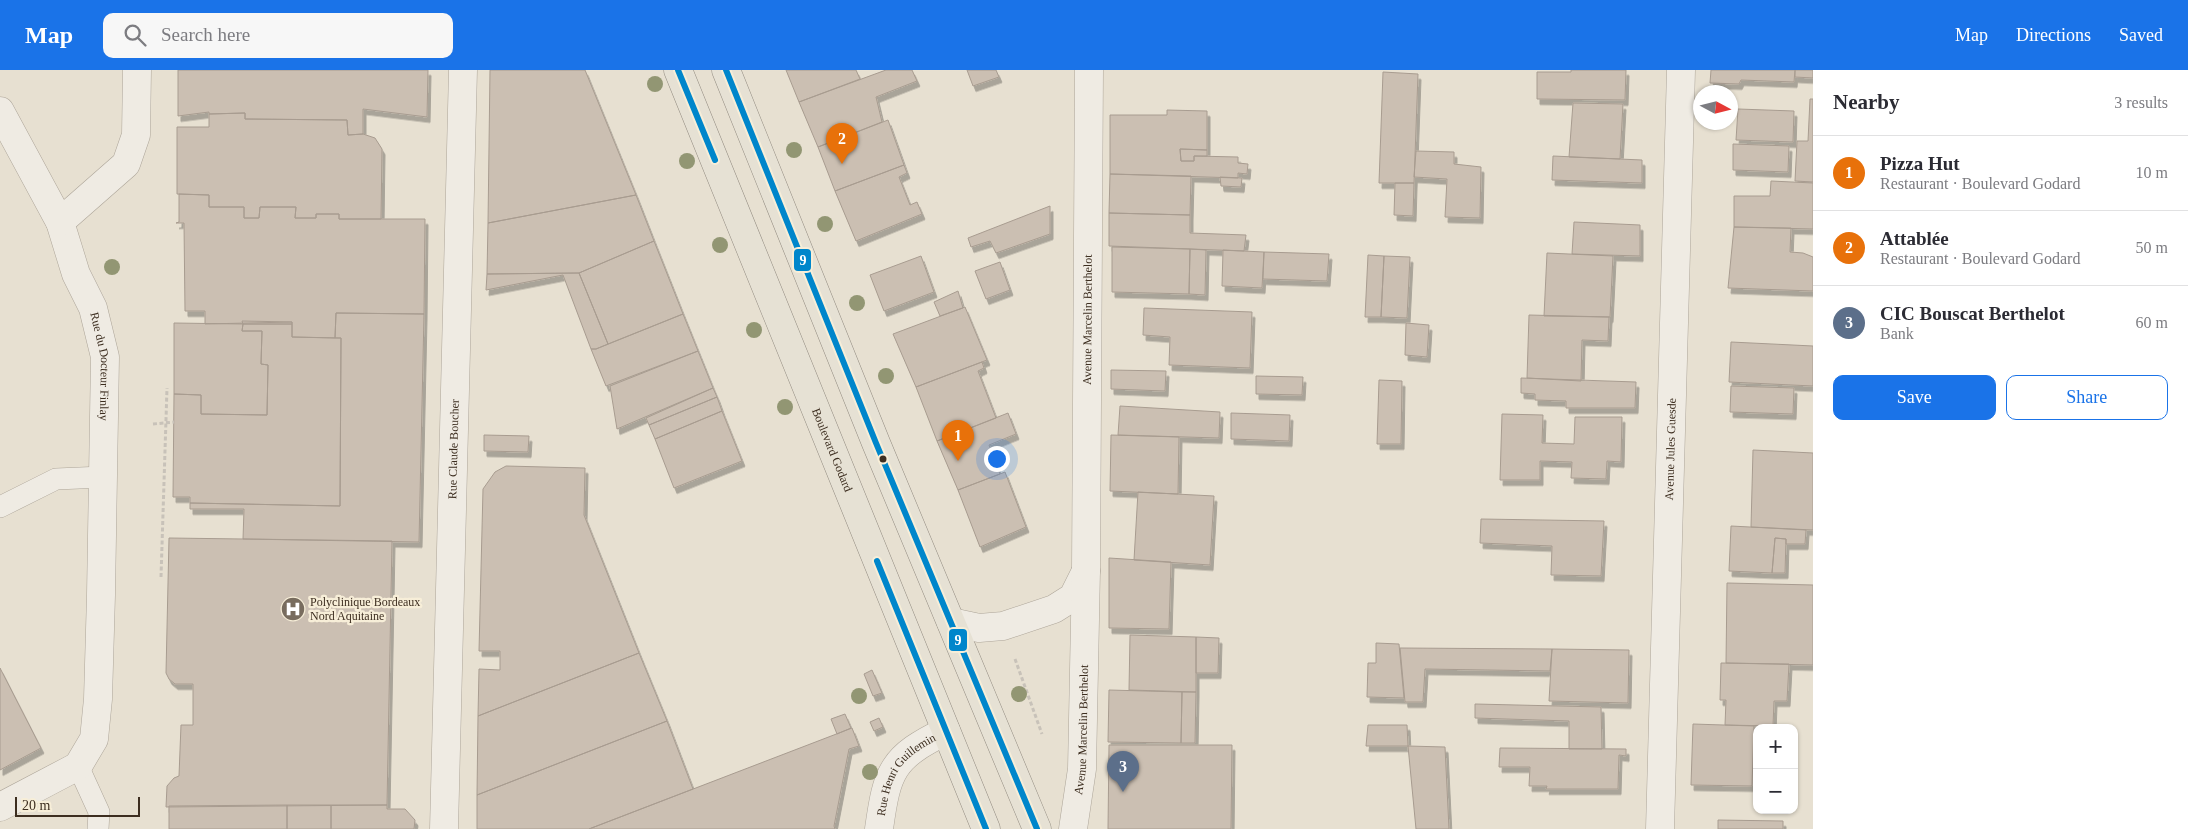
<!DOCTYPE html>
<html lang="en">
<head>
<meta charset="utf-8">
<style>
	body { margin:0; font-family:Georgia,serif; background:#f7f7f7; color:#2b2b33 }
	.controls { position:absolute; right:15px; bottom:15px; display:grid; overflow:hidden; border-radius:10px; box-shadow:0 1px 4px #0004 }
	.controls button { width:45px; height:45px; display:grid; place-items:center; padding:0; border:0; border-bottom:1px solid #e1e1e2; background:#fff; color:#2b2b33; font:25px sans-serif }
	.compass { position:absolute; left:1693px; top:15px; width:45px; height:45px; border-radius:50%; background:#fff; box-shadow:0 1px 4px #0004; rotate:97deg }
	.scale { position:absolute; left:15px; bottom:12px; width:125px; box-sizing:border-box; padding-left:5px; border:2px solid #3d2e20; border-top:0; font-size:14px; line-height:18px; white-space:nowrap; color:#3d2e20; -webkit-text-stroke:4px #f7eed8; paint-order:stroke }
	.you { position:absolute; left:996px; top:388px; width:18px; height:18px; margin:-12px; border:4px solid #fff; border-radius:50%; background:#1a73e8; box-shadow:0 0 0 8px #1a73e833 }
	.badge { display:grid; place-items:center; width:32px; height:32px; border-radius:50%; background:#1a73e8; color:#fff; font-size:16px; font-weight:700 }
	.pin { position:absolute; translate:-50% -41px; filter:drop-shadow(0 1px 2px #0008) }
	.pin::after { content:''; position:absolute; top:26px; width:18px; height:15px; background:inherit; clip-path:polygon(0 0,100% 0,50% 100%) }
	.list { margin:0; padding:0; list-style:none }
	h2 { display:flex; justify-content:space-between; align-items:center; height:65px; margin:0; padding:0 20px; font-size:21px }
	h2 small { font-size:16px; font-weight:400; color:#7c7c81 }
	.list li { display:grid; grid-template-columns:32px 1fr auto; gap:15px; align-items:center; box-sizing:border-box; height:75px; padding:0 20px; border-top:1px solid #e1e1e2 }
	.list b { display:block; font-size:19px; white-space:nowrap }
	.list p { margin:0; font-size:16px; white-space:nowrap; color:#7c7c81 }
	.list em { font-size:16px; font-style:normal; color:#7c7c81 }
	.actions { display:flex; gap:10px; padding:15px 20px }
	.actions a { flex:1; padding:11px 0; border:1px solid #1a73e8; border-radius:10px; text-align:center; font-size:18px; color:#1a73e8 }
	.actions .main { background:#1a73e8; color:#fff }
	.icon { flex:none; width:28px; height:28px; fill:none; stroke:currentColor; stroke-width:2; stroke-linecap:round; stroke-linejoin:round }
	.map { position:relative; flex:none; width:1813px; height:759px; overflow:hidden }
	header { display:flex; align-items:center; gap:30px; box-sizing:border-box; height:70px; padding:0 25px; background:#1a73e8; color:#fff }
	header strong { font-size:24px }
	nav { display:flex; gap:28px; margin-inline-start:auto; font-size:18px }
	.search { width:350px; height:45px; background:#f7f7f7; display:flex; align-items:center; gap:12px; box-sizing:border-box; padding:0 18px; border-radius:10px; color:#7c7c81; font-size:19px }
	main { display:flex }
	aside { flex:1; background:#fff }
	.map>svg:first-child { display:block }
	.building { fill:#cbbfb2; stroke:#a89c90; filter:url(#shadow) }
	.lines { fill:none; stroke-linecap:round; stroke-linejoin:round }
	.lane-casing { stroke:#ada599; stroke-width:22 }
	.street-casing { stroke:#ada599; stroke-width:29 }
	.primary-casing { stroke:#928b80; stroke-width:29 }
	.path { stroke:#c8c2b9; stroke-width:3; stroke-dasharray:4 2.5; stroke-linecap:butt }
	.lane { stroke:#efebe3; stroke-width:21 }
	.street { stroke:#efebe3; stroke-width:28 }
	.primary { stroke:#e6e1d4; stroke-width:28 }
	.bus-1-casing { stroke:#f7eed8; stroke-width:10 }
	.bus-1 { stroke:#0086cb; stroke-width:6 }
	.tree { fill:#929673 }
	.bus-dot { fill:#3d2e20; stroke:#f7eed8; stroke-width:2 }
	.labels { text-anchor:middle; stroke-width:4.5; stroke-linejoin:round; paint-order:stroke }
	.street-label { font-size:12px; fill:#3d2e20; stroke:#f7eed8 }
	.poi-label { font-size:12px; fill:#3d2e20; stroke:#f7eed8; text-anchor:start }
	.line-badge { stroke:#f7eed8; stroke-width:2 }
	.badge-label { font-size:14px; text-anchor:middle; font-weight:bold; fill:#fff }
</style>
</head>
<body>
<header>
<strong>Map</strong>
<div class="search"><svg class="icon" aria-label="search" viewBox="0 0 24 24"><circle cx="10" cy="10" r="6"/><path d="M15 15l6 6"/></svg>Search here</div>
<nav><a>Map</a><a>Directions</a><a>Saved</a></nav>
</header>
<main>
<div class="map">
<svg width="1813" height="759" viewBox="0 0 1813 759">
	<defs>
		<filter id="shadow"><feDropShadow dx="3" dy="5.5" stdDeviation="0" flood-color="#0004"/></filter>
	</defs>
	<rect width="100%" height="100%" fill="#e7e0d1"/>
	<path class="building" d="M178,0h250l-1,47 -64,-8v25l-15,1 -1,-15 -102,-1v-6l-36,1v-2l-31,4z
		M490,0h95l51,125 -148,28z
		M786,0h70l4,9 -61,23z
		M886,0h26l5,11 -41,16 6,25 -64,25 -19,-45z
		M967,0h29l3,7 -26,9z
		M1571,0h55l-1,30 -88,-1v-27h34z
		M1711,0h84l-1,12 -53,-2 -2,4 -29,-1z
		M1795,0h18v8l-18,-1z
		M1383,2l35,2 -4,109h-35z
		M1810,29h3v83l-18,-1 2,-40h11z
		M1573,33l50,1 -3,55 -51,-2z
		M1738,39l56,2 -1,31 -57,-2z
		M1167,40l40,1v39l-27,-1 1,12h13v-5l44,1v6l10,1 -1,10 -9,-1v5l-128,-4v-59h57z
		M245,43v6l102,1 1,15 15,-1 12,4 7,11 -1,70h-42v-5h-23v4h-21l1,-11h-36l-1,11h-15v-11h-35v-12l-32,-1v-67h32v-13z
		M888,50l16,45 -69,26 -17,-44z
		M1733,74l56,2 -1,26 -55,-2z
		M1180,79l27,1v6h-13v5h-13z
		M1416,81l38,1v12l27,3 -1,51 -35,-1 2,-38 -33,-2z
		M1553,86l89,4v23l-90,-3z
		M904,95l3,8 -8,4 11,28 7,-3 5,12 -66,27 -21,-50z
		M1110,104l81,2 -1,39 -81,-2z
		M1220,107l22,1 -1,9 -20,-1z
		M1771,111l42,2v46l-79,-2v-31h36z
		M1395,113h19l-1,33 -19,-1z
		M179,124l30,1v12h35v11h15l1,-11h36l-1,11h21v-4h23v5h86l-1,95 -88,-1 -1,25 -43,-1v-15l-87,2v-13h-20l-1,-88h-8l3,-1z
		M636,125l18,46 -75,32 -92,1 1,-51z
		M1050,136v28l-54,19 -6,-12 -19,6 -3,-9z
		M1109,143l81,2v18l56,2 -2,16 -135,-5z
		M1574,152l66,3v31l-68,-2z
		M1734,157l57,1 -1,24 13,1 10,4v34l-85,-3z
		M654,171l29,73 -75,30 -29,-71z
		M1112,177l78,2 -1,45 -77,-2z
		M1190,179l16,1 -1,45 -16,-1z
		M1223,180l41,2 -2,36 -40,-2z
		M1264,182l65,2 -2,27 -64,-2z
		M1547,183l66,3 -3,61 -66,-1z
		M1368,185l16,1 -3,61h-16z
		M921,186l13,36 -50,19 -14,-36z
		M1384,186l26,1 -3,61 -26,-1z
		M1000,192l10,28 -24,9 -11,-28z
		M579,203l29,71 -12,5h-5l-28,-74 -77,15 1,-16z
		M958,221l5,17 -23,8 -6,-14z
		M965,237l22,53 -71,27 -23,-53z
		M1144,238l108,4 -2,56 -81,-3 1,-28 -27,-2z
		M336,243l88,1 -5,228 -176,-3 1,-30h-54v-6l150,3 1,-168h-6z
		M683,244l15,37 -92,35 -15,-37h5z
		M1529,245l80,2 -1,24 -26,-1 -1,41 -54,-3z
		M242,251l50,1v2h-49z
		M174,253l69,1 -1,7h20l-1,33 7,1 -1,50 -66,-1v-19l-27,-1z
		M1406,253l23,2 -2,32 -22,-2z
		M243,254h49v13l49,1 -1,168 -150,-3v-6h-17l1,-103 27,1v19l66,1 1,-50 -7,-1 1,-33h-20z
		M1731,272l82,4v40l-84,-4z
		M698,281l15,37 -96,41 -7,-43z
		M982,292l2,6 -6,3 18,47 -59,23 -21,-54z
		M1111,300l55,1 -1,20 -54,-2z
		M1256,306l47,1 -1,18 -46,-1z
		M1521,308l115,4 -1,26h-69v-7l-31,-1v-6l-14,-1z
		M1379,310l23,1 -1,63h-24z
		M1731,316l63,2 -1,26 -63,-2z
		M713,318l4,9 -68,28 -3,-7z
		M717,327l5,14 -67,28 -6,-14z
		M1120,336l100,6 -1,26 -101,-3z
		M722,341l20,50 -68,27 -19,-49z
		M1008,343l8,21 -27,11 11,29 -42,16 -21,-49z
		M1231,343l59,2 -1,26 -58,-2z
		M1502,344l41,1 -1,28 32,1 1,-27h47l-1,45 -14,-1 -1,18 -35,-1 1,-16 -32,-1v19h-40z
		M484,365l45,1 -1,16 -44,-1z
		M1111,365l68,2 -1,57 -68,-3z
		M1753,380l60,3v77l-62,-3z
		M506,396l79,2 -1,47 55,138 -161,63 1,-47 21,1v-19h-21l4,-162 12,-17z
		M1005,402l21,55 -46,20 -22,-57z
		M1138,422l76,4 -4,69 -76,-5z
		M1481,449l123,2 -3,55 -50,-1 1,-29 -72,-3z
		M1731,456l75,4 -1,14h-19v-5l-11,-1 -3,35 -43,-2z
		M169,468l223,3 -5,264 -221,2 1,-21 7,-8 5,-2 2,-51h12v-41h-18l-6,-5 -3,-6z
		M1775,468l11,1 -1,34h-13z
		M1109,488l62,4 -2,67 -60,-1z
		M1727,513l86,2v80l-87,-2z
		M1130,565l66,2v55l-67,-2z
		M1196,567l23,1 -1,35h-22z
		M1376,573l23,1 5,54 -37,-1 1,-34h8z
		M1400,578l152,1 -2,22 -125,-2 -2,33h-18z
		M1552,579l77,1 -1,53 -79,-2z
		M639,583l28,68 -190,74 1,-79z
		M1721,593l68,1 -2,37h-13l-1,25 -48,-1 1,-25h-6z
		M0,598l41,80 -41,22z
		M872,600l10,23 -9,3 -9,-22z
		M1109,620l73,2 -1,51 -73,-1z
		M1182,622h14l-1,51h-14z
		M1475,634l126,3 1,42h-33v-28l-94,-3z
		M845,644l6,14 -14,6 -6,-15z
		M879,648l4,9 -9,4 -4,-9z
		M667,651l26,68 -104,40h-112v-34z
		M1693,654l61,2 -2,60 -61,-1z
		M1368,655h39l1,21h-42z
		M852,658l7,18 -10,3 -15,77 1,3h-246z
		M1109,675h123l-1,84h-123z
		M1408,676l37,1 4,82h-33z
		M1500,678l126,1v7l-7,-1 -1,34h-72l1,-3h-18l1,-19h-31z
		M287,735v24h-118v-23z
		M287,735h44v24h-44z
		M331,735h56v4h18l10,11 -1,9h-83z
		M1718,750l65,1v8h-65z"/>
	<g class="lines">
		<g class="lane-casing">
			<path id="lane" d="M0,437l56,-28 47,-2
				M78,696l21,46 -1,17"/>
		</g>
		<g class="street-casing">
			<g id="street">
				<path id="s1" d="M0,41l60,111 16,52 17,34 12,49 -4,238 -3,104 -4,40 -16,27 -78,41"/>
				<path d="M60,152l66,-58 10,-29 1,-65"/>
				<path d="M951,552l28,6 24,-2 51,-17 19,-12 13,-26"/>
				<path id="s2" d="M444,759l19,-759"/>
				<path id="s3" d="M879,759c8,-58 13,-72 67,-98"/>
				<path id="s4" d="M1073,759l9,-60 4,-199 3,-500"/>
				<path id="s5" d="M1660,759l21,-759"/>
			</g>
		</g>
		<g class="primary-casing">
			<g id="primary">
				<path id="s6" d="M678,0l308,759"/>
				<path d="M726,0l150,373 161,386"/>
			</g>
		</g>
		<path class="path" d="M153,354l21,-2
			M161,507l6,-189
			M1015,589l27,75"/>
		<use href="#lane" class="lane"/>
		<use href="#street" class="street"/>
		<use href="#primary" class="primary"/>
		<g class="bus-1-casing">
			<path id="bus-1" d="M678,0l37,90
				M726,0l150,373 161,386
				M877,491l109,268"/>
		</g>
		<use href="#bus-1" class="bus-1"/>
	</g>
	<g class="tree">
		<circle cx="655" cy="14" r="8"/>
		<circle cx="794" cy="80" r="8"/>
		<circle cx="687" cy="91" r="8"/>
		<circle cx="825" cy="154" r="8"/>
		<circle cx="720" cy="175" r="8"/>
		<circle cx="112" cy="197" r="8"/>
		<circle cx="857" cy="233" r="8"/>
		<circle cx="754" cy="260" r="8"/>
		<circle cx="886" cy="306" r="8"/>
		<circle cx="785" cy="337" r="8"/>
		<circle cx="1019" cy="624" r="8"/>
		<circle cx="859" cy="626" r="8"/>
		<circle cx="870" cy="702" r="8"/>
	</g>
	<defs>
		<g id="hospital-disc" transform="scale(1.25)"><circle r="9.5" fill="#786c5e" stroke="#f7eed8"/><path d="M-5-5h3v3.5h4V-5h3V5h-3V1.5h-4V5h-3Z" fill="#fff"/></g>
	</defs>
	<g fill-rule="evenodd">
		<use href="#hospital-disc" x="293" y="539"/>
	</g>
	<circle class="bus-dot" cx="883" cy="389" r="4.5"/>
	<g class="labels">
		<g class="street-label">
			<text dy="4" stroke="none"><textPath href="#s4" startOffset="510">Avenue Marcelin Berthelot</textPath></text>
			<text dy="4" stroke="none"><textPath href="#s1" startOffset="278">Rue du Docteur Finlay</textPath></text>
			<text dy="4" stroke="none"><textPath href="#s6" startOffset="410">Boulevard Godard</textPath></text>
			<text dy="4" stroke="none"><textPath href="#s2" startOffset="380">Rue Claude Boucher</textPath></text>
			<text dy="4" stroke="none"><textPath href="#s5" startOffset="380">Avenue Jules Guesde</textPath></text>
			<text dy="4" stroke="none"><textPath href="#s4" startOffset="100">Avenue Marcelin Berthelot</textPath></text>
			<text dy="4" stroke="none"><textPath href="#s3" startOffset="64">Rue Henri Guillemin</textPath></text>
		</g>
		<g class="poi-label">
			<text x="310" y="536">Polyclinique Bordeaux<tspan x="310" dy="14">Nord Aquitaine</tspan></text>
		</g>
	</g>
	<g class="line-badge">
		<rect x="793" y="178" width="19" height="24" rx="5" fill="#0086cb"/>
		<rect x="948" y="558" width="20" height="24" rx="5" fill="#0086cb"/>
	</g>
	<g class="badge-label">
		<text x="803" y="195">9</text>
		<text x="958" y="575">9</text>
	</g>
</svg>
<div class="controls">
<button>+</button>
<button>−</button>
</div>
<svg class="compass" viewBox="-18 -18 36 36"><path d="M0-13l5 13h-10z" fill="#e53935"/><path d="M0 13l5-13h-10z" fill="#7c7c81"/></svg>
<div class="scale">20 m</div>
<div class="you"></div>
<div class="pin badge" style="left:958px;top:391px;background:#e8710a">1</div>
<div class="pin badge" style="left:842px;top:94px;background:#e8710a">2</div>
<div class="pin badge" style="left:1123px;top:722px;background:#5c6f8a">3</div>
</div>
<aside>
<h2>Nearby<small>3 results</small></h2>
<ul class="list">
<li><span class="badge" style="background:#e8710a">1</span><div><b>Pizza Hut</b><p>Restaurant · Boulevard Godard</p></div><em>10 m</em></li>
<li><span class="badge" style="background:#e8710a">2</span><div><b>Attablée</b><p>Restaurant · Boulevard Godard</p></div><em>50 m</em></li>
<li><span class="badge" style="background:#5c6f8a">3</span><div><b>CIC Bouscat Berthelot</b><p>Bank</p></div><em>60 m</em></li>
</ul>
<div class="actions"><a class="main">Save</a><a>Share</a></div>
</aside>
</main>
</body>
</html>
